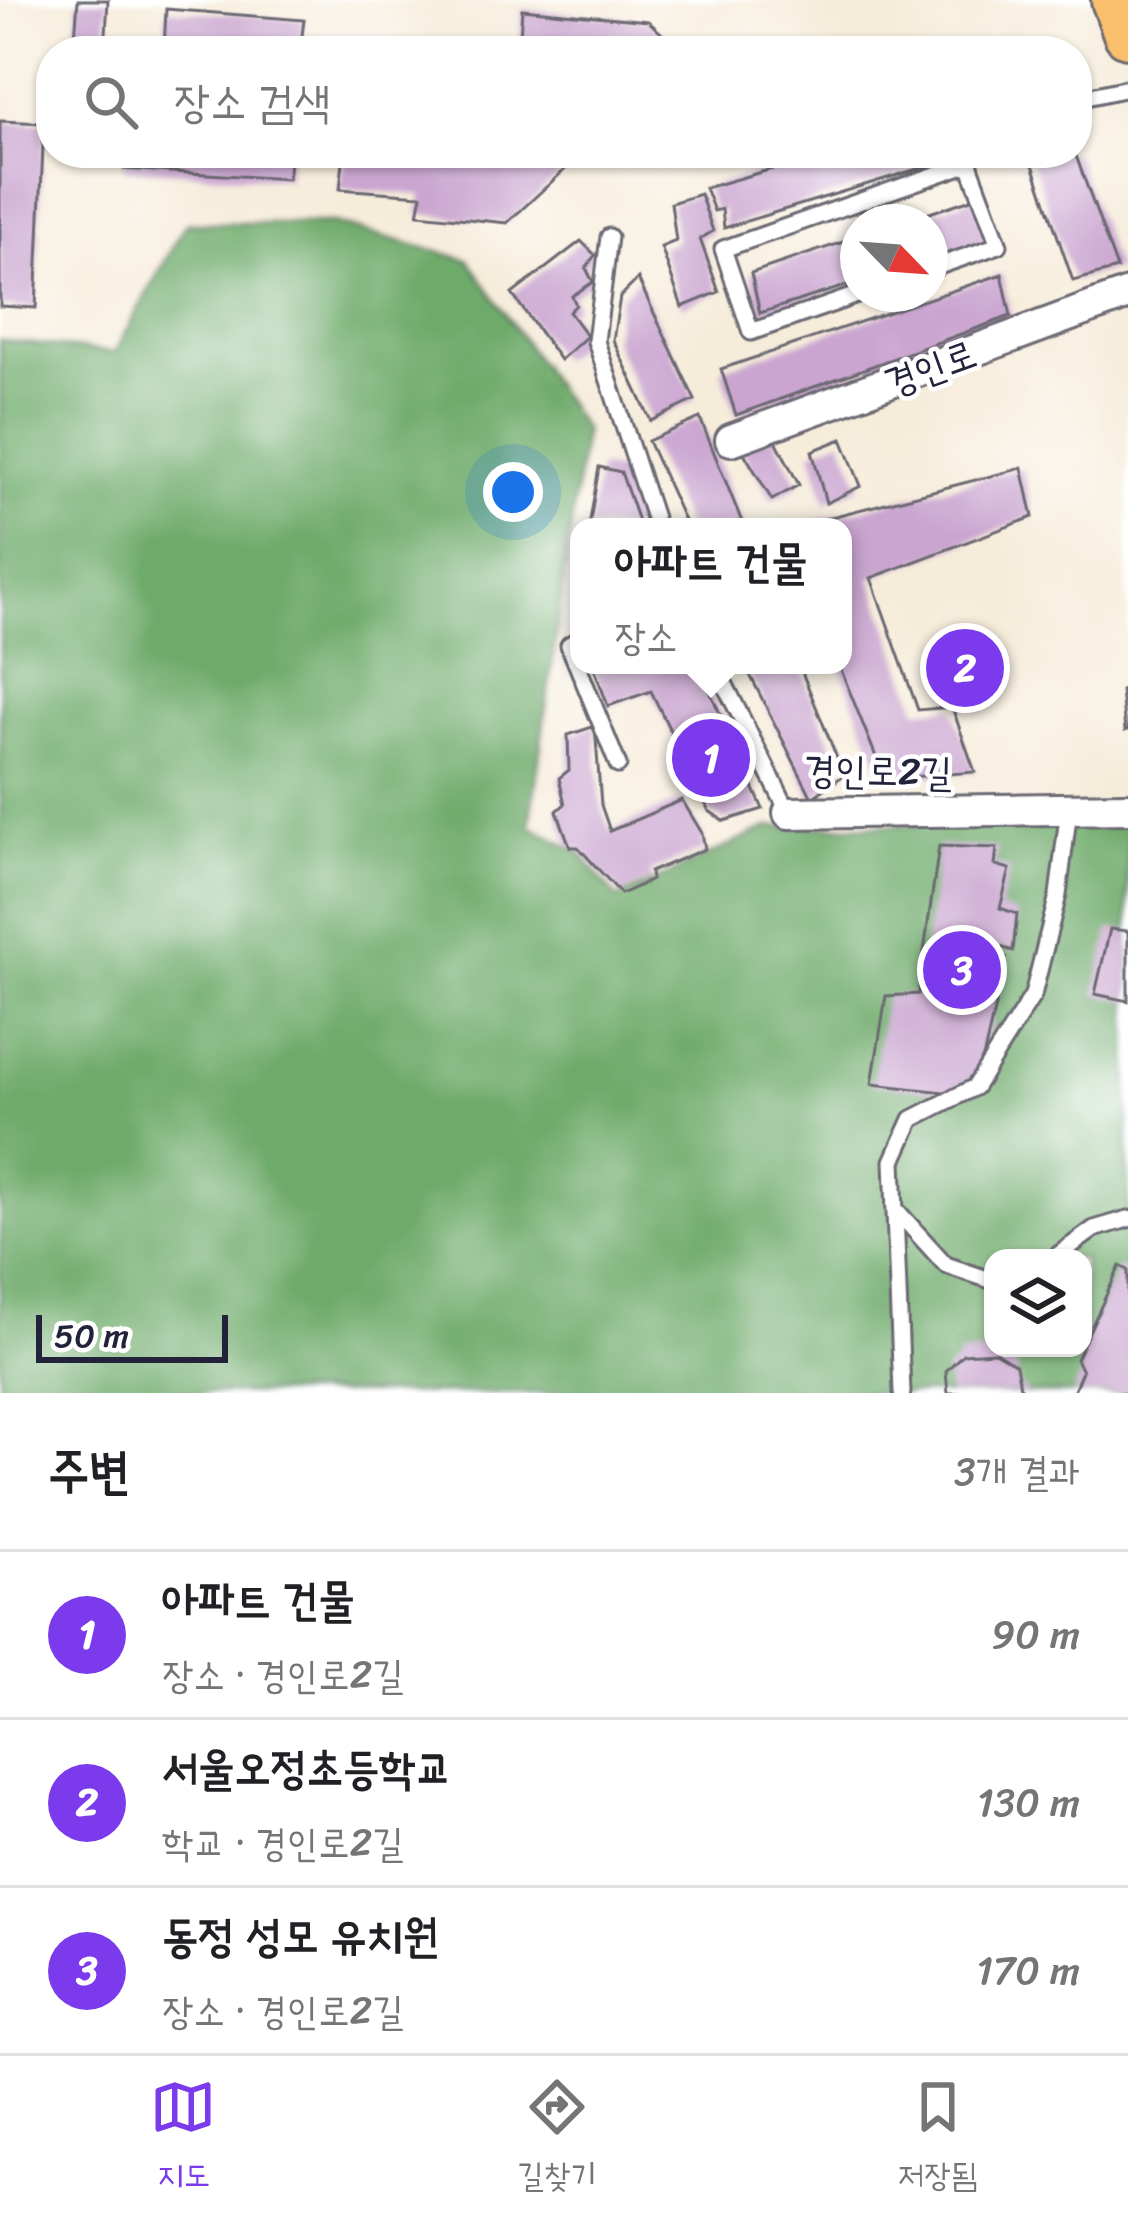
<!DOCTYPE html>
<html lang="ko">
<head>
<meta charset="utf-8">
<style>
	body { margin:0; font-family:Sriracha,"Poor Story",sans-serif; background:#f2f2f2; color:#202124 }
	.controls { position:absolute; right:36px; bottom:36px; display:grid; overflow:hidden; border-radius:24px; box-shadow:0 3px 9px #0004 }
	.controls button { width:108px; height:108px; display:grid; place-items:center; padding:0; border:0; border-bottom:3px solid #e0e0e0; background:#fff; color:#202124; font:60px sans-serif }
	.compass { position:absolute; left:840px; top:204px; width:108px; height:108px; border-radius:50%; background:#fff; box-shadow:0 3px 9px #0004; rotate:115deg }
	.scale { position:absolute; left:36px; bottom:30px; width:192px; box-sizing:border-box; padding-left:12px; border:6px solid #22223b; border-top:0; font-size:33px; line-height:42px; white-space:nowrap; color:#22223b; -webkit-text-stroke:9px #fff; paint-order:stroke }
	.you { position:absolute; left:513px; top:492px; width:42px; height:42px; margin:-30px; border:9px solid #fff; border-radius:50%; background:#1a73e8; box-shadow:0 0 0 18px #1a73e833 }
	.badge { display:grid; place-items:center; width:78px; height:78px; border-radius:50%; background:#7c3aed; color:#fff; font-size:39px; font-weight:700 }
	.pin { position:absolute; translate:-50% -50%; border:6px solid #fff; box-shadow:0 3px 12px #0006 }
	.popup { position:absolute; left:570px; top:518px; width:282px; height:156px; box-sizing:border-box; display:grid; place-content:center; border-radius:24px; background:#fff; filter:drop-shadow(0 3px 9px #0005); font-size:39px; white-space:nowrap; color:#757577 }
	.popup b { font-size:45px; color:#202124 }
	.popup::after { content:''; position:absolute; left:50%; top:100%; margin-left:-24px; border:24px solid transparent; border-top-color:#fff }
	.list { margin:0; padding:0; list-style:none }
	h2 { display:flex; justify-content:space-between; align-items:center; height:156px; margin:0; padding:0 48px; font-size:51px }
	h2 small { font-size:39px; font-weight:400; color:#757577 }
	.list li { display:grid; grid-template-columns:78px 1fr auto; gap:36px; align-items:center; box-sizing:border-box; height:168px; padding:0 48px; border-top:3px solid #e0e0e0 }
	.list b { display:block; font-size:45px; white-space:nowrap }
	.list p { margin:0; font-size:39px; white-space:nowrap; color:#757577 }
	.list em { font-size:39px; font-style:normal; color:#757577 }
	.icon { flex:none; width:66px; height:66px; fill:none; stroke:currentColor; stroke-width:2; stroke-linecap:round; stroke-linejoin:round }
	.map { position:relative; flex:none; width:1128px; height:1393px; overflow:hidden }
	.search { position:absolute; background:#fff; box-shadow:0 3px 9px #0004; left:36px; right:36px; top:36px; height:132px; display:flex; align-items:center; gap:30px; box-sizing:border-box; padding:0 42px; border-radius:48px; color:#757577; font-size:45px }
	.sheet { height:660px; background:#fff }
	nav { display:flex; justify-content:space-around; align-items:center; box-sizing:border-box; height:168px; border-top:3px solid #e0e0e0; background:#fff; font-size:33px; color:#757577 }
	nav a { display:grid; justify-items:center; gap:6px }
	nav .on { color:#7c3aed }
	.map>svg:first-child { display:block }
	.forest { fill:#6eaa6b; stroke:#486653; stroke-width:3; fill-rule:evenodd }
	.building { fill:#caa5d0 }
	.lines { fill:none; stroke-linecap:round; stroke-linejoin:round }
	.service-casing { stroke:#6c6973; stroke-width:21 }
	.minor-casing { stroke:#6c6973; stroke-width:36 }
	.primary-casing { stroke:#6c6973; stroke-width:54 }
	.service { stroke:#fff; stroke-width:15 }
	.minor { stroke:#fff; stroke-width:30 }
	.primary { stroke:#f9bf6d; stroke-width:48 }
	.labels { text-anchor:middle; stroke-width:9; stroke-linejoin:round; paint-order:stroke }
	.street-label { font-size:39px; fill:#22223b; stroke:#fff }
</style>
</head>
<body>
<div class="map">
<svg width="1128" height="1393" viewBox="0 0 1128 1393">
	<rect width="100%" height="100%" fill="#fff"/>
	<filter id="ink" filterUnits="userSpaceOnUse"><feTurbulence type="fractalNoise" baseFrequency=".00833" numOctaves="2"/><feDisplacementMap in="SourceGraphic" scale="24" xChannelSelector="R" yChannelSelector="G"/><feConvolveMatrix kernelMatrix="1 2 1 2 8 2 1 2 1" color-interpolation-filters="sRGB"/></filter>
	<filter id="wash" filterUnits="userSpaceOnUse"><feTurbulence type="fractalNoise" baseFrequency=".004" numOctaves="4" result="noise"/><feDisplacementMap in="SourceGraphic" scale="48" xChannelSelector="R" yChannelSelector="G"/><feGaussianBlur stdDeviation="2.7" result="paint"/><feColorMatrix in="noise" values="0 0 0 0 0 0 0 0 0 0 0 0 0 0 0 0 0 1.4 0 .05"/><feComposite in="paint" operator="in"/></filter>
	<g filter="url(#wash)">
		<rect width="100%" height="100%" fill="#f6ecda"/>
		<path class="forest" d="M186,223h148l135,37 115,170 -54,395 50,28 37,46 151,-72 360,-6v572h-1128v-1053l114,13zM993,1258h90v90h-90z"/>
		<g id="blocks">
			<path class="building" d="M78,0h30l-3,51h-31z
				M166,9l138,11 -4,31h-136z
				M522,9l126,12 28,26 -157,4z
				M0,121l44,2 -8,185 -36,-2z
				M125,153h166l-3,26 -164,-10z
				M344,153h230l-2,10 -65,60 -89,-9 4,-19 -82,-6z
				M829,153h107l4,9 -216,66 -2,-19 -8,2 -9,-23z
				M1029,153h46l42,116 -44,12z
				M700,194l13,37 -13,8 19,53 -37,15 -21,-60 15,-6 -5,-38z
				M974,198l15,42 -59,19v-37l-24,-1z
				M858,237v45l-98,31 -9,-40z
				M581,241l14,14 -9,13 7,14 -21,14 4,9 -7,7 18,24 -27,24 -48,-66z
				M1002,274l9,42 -275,99 -15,-46z
				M638,279l57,121 -44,21 -38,-81 7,-43z
				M700,418l44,109h-57l-39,-86z
				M773,435l26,50 -27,15 -31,-52z
				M842,439l19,47 -35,17 -14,-52z
				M599,467l22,5 19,55h-51z
				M1022,468l11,49 -162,61 47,132 34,-3 23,65 -90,7 -46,-114 4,-138 -43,-2z
				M593,665h105l65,144 -39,12 -15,-10 -58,-120 -43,15z
				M745,665h54l45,110 -32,23z
				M1128,688v42l-3,1 -4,-40z
				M595,726l6,79 9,26 72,-31 20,33 3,16 -55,23 1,8 -30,14 -43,-47h-8l-13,-36 8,-7 -6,-26 10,-8 -1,-35z
				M939,846l58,2 -2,17 15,4 -10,39 17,6 -4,37 -16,-5 2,15 7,-2 -25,108 -34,35 -2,-10 -73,-8 14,-88 32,-2z
				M1110,929l18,2v70l-33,-7z
				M1120,1266l8,4v123h-55l9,-22 -6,-12z
				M995,1352l21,13 4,22 9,6h-81l-2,-22 17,-17z"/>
		</g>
	</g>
	<g filter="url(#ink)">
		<use href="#blocks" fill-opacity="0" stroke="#6c6973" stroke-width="3"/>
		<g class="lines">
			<g class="service-casing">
				<path id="service" d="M1077,99l51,-11
					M609,237l-13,104 61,186
					M930,269l69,-24 -34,-92
					M860,294l-109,38 -28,-83 247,-86
					M579,639l-10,6 49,120
					M715,665l74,148
					M897,1211l49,54 47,16
					M1054,1258l40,-29 34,-10
					M902,1393l-9,-232 19,-42 63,-32 58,-92 25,-100 11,-86"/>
			</g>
			<g class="minor-casing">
				<path id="minor" d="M731,440l397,-146
					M789,813l339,-5"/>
			</g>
			<g class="primary-casing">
				<path id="primary" d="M1116,0l12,33"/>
			</g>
			<use href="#service" class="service"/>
			<use href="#minor" class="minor"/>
			<use href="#primary" class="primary"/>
		</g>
	</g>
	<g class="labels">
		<g class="street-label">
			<text transform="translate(930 367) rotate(-20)" y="14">경인로</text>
			<text transform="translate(878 770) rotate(1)" y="14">경인로2길</text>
		</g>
	</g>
</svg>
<div class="controls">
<button><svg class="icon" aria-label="layers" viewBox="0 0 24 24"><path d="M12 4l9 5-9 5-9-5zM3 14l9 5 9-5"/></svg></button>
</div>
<svg class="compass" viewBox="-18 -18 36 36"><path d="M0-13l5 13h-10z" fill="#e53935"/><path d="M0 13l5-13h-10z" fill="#757577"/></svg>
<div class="scale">50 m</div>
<div class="you"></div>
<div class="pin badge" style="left:711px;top:758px">1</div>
<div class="popup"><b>아파트 건물</b>장소</div>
<div class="pin badge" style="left:965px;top:668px">2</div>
<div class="pin badge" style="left:962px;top:970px">3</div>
<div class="search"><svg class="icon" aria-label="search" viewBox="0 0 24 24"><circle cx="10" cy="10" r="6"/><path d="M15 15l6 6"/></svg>장소 검색</div>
</div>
<section class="sheet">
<h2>주변<small>3개 결과</small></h2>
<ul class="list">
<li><span class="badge">1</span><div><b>아파트 건물</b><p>장소 · 경인로2길</p></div><em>90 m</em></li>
<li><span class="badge">2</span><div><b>서울오정초등학교</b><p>학교 · 경인로2길</p></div><em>130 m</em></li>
<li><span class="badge">3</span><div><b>동정 성모 유치원</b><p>장소 · 경인로2길</p></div><em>170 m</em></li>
</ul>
</section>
<nav>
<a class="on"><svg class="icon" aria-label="map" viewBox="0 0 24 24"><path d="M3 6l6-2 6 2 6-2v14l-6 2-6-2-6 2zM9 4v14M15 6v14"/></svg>지도</a>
<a><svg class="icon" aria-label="directions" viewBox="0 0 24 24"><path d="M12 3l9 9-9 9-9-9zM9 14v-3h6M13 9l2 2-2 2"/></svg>길찾기</a>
<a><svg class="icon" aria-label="saved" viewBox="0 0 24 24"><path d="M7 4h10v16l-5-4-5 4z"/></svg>저장됨</a>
</nav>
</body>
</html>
